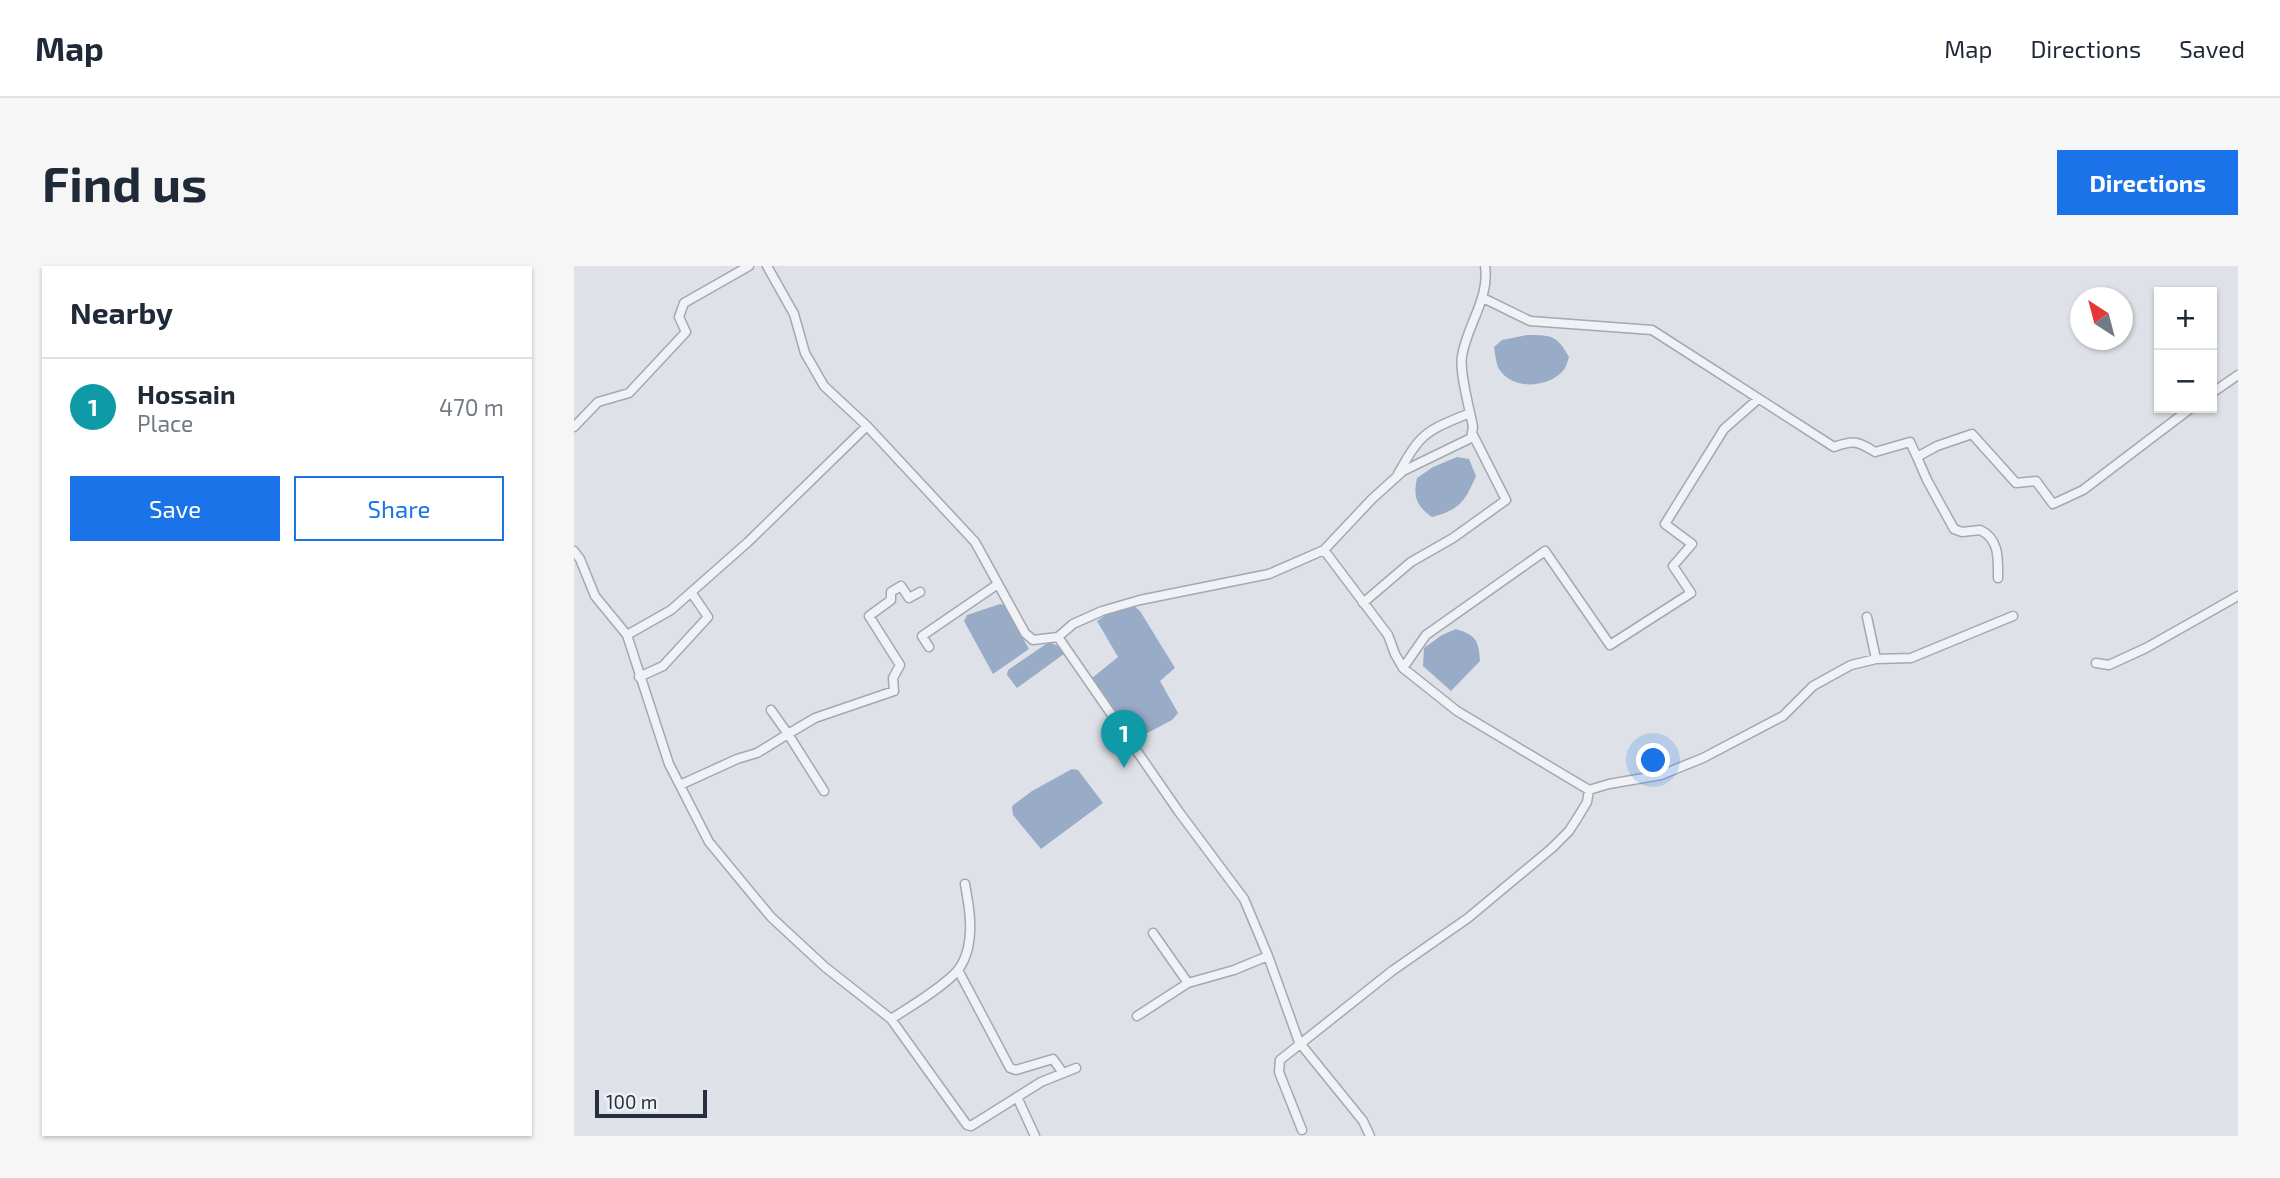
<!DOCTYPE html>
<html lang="en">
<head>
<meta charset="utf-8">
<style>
	body { margin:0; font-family:"Exo 2",sans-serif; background:#f6f6f7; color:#1f2937 }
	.controls { position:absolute; right:21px; top:21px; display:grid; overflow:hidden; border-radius:0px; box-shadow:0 2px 5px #0004 }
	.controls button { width:63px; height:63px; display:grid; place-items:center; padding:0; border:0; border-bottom:2px solid #e0e1e3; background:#fff; color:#1f2937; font:35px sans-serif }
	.compass { position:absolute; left:1496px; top:21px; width:63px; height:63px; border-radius:50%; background:#fff; box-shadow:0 2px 5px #0004; rotate:324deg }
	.scale { position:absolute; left:21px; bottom:18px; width:112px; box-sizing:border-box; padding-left:7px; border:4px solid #272e3e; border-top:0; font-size:19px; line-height:24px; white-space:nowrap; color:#272e3e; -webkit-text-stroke:5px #edf0f5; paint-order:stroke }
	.you { position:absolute; left:1080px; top:495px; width:24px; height:24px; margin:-18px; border:5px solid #fff; border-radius:50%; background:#1a73e8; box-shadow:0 0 0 10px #1a73e833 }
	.badge { display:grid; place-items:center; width:46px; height:46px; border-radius:50%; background:#1a73e8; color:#fff; font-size:23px; font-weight:700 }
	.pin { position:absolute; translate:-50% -58px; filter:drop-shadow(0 2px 4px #0008) }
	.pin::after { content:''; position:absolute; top:37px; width:24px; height:21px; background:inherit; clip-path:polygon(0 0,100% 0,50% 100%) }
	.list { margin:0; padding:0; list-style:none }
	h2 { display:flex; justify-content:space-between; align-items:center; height:91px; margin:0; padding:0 28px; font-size:30px }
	h2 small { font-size:23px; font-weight:400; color:#747a83 }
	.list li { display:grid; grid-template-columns:46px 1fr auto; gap:21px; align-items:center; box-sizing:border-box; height:98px; padding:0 28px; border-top:2px solid #e0e1e3 }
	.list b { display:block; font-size:26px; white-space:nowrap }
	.list p { margin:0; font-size:23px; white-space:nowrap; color:#747a83 }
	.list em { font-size:23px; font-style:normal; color:#747a83 }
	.actions { display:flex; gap:14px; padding:21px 28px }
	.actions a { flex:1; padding:16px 0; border:2px solid #1a73e8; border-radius:0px; text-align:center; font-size:24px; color:#1a73e8 }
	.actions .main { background:#1a73e8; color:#fff }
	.map { position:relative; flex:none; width:1664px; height:870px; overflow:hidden; border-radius:0px }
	header { display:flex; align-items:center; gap:42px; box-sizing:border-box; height:98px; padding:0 35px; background:#fff; border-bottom:2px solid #e0e1e3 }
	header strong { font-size:33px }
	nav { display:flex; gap:38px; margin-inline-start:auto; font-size:24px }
	.intro { display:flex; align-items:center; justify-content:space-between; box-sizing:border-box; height:168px; padding:0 42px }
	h1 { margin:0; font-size:49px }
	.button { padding:18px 32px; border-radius:0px; background:#1a73e8; color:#fff; font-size:24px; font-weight:700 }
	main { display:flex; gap:42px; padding:0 42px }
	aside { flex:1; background:#fff; border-radius:0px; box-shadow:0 2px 5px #0004 }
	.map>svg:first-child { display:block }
	.water { fill:#99acc7 }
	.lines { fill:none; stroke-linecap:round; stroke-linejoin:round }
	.minor-casing { stroke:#a3a8b1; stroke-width:11 }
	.minor { stroke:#f1f2f6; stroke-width:8 }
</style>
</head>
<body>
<header>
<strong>Map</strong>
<nav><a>Map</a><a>Directions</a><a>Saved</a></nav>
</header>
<div class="intro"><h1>Find us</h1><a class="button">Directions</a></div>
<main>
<aside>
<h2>Nearby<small></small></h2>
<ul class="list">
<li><span class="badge" style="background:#0f9aa8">1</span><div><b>Hossain</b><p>Place</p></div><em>470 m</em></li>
</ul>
<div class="actions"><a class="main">Save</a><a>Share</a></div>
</aside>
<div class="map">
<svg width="1664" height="870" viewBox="0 0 1664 870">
	<rect width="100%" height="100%" fill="#dee1e7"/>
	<path class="water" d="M953,69c24,0 30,0 42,22 -2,6 -3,11 -7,15 -16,16 -50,18 -63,-3 -3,-6 -4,-16 -5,-22l8,-7z
		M883,191l12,2 7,17c-11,25 -16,34 -44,41 -16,-11 -19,-21 -15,-39l16,-11z
		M426,338l4,1 25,44 -36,25 -29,-53 3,-6z
		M559,339l7,6 35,57 -15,13 18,32 -6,7 -36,19 -44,-61 26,-21 -21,-36 13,-9z
		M882,363c20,6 23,12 24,32l-29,30 -28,-25 1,-18 18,-13z
		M475,376l9,4 6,8 -47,34 -10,-13 1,-5z
		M498,503l6,1 25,33 -62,46 -28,-34 -1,-9 20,-15z"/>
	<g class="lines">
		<g class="minor-casing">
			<path id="minor" d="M193,0l27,48 11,39 19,33 43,40 108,116 50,91 8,7 25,-3 121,175 65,87 24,57 31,86 64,79 7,15
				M909,32l47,23 122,9 182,117c20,-7 24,-6 41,5l35,-10 7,15 20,-11 35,-12 44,49 20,-2 17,23 30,-14 108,-82
				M1638,127l26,-18
				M0,161l24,-25 31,-9 57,-61 -7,-15 5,-14 65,-37
				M1343,191l10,23 27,49 8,3 18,-2c20,9 18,30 18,48
				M824,208c22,-39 25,-42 67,-59
				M0,285l6,8 15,37 32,39 44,-25 77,-68 119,-116
				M789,337l48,-41 42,-24 53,-38 -33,-65
				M1293,351l9,42
				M53,369l42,129 40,78 62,75 54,50 66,52 76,106 4,1 70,-44 35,-14
				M484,371l15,-13 29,-13 38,-11 129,-26 55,-24 48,-51 31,-28 68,-33 2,-11c-3,-17 -14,-55 -11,-71 5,-31 28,-58 23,-90
				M355,381l-7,-11 76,-52
				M1522,397l13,2 37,-17 92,-52
				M829,402l23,-33 119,-84 65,94 81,-52 -18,-27 19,-22 -27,-20 59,-95 33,-29
				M65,411l24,-11 45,-49 -17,-25
				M197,444l17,24 27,-16 79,-27 -1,-13 7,-13 -31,-49 22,-16v-8l10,-6 8,12 11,-6
				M106,519l57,-26 20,-6 31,-19 36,57
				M1015,524l20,-6 52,-9 42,-17 80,-42 30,-30 38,-21 25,-6 35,-1 102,-42
				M579,667l35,50
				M384,704l52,98 6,2 37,-11 10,14
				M563,750l51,-33 46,-13 34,-14
				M317,753c19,-12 54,-33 67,-49 10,-13 13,-32 12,-48 0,-12 -3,-26 -5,-38
				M443,831l18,39
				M728,864l-23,-58 1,-12 112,-89 76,-53 84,-70 17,-17 9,-14 9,-15 2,-12 -132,-79 -54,-43 -8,-14 -7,-19 -64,-85"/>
		</g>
		<use href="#minor" class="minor"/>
	</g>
</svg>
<div class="controls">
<button>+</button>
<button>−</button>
</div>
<svg class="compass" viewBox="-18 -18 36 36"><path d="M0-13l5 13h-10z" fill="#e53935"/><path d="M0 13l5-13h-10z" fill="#747a83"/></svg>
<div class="scale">100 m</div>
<div class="you"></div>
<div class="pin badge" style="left:550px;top:502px;background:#0f9aa8">1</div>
</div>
</main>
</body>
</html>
